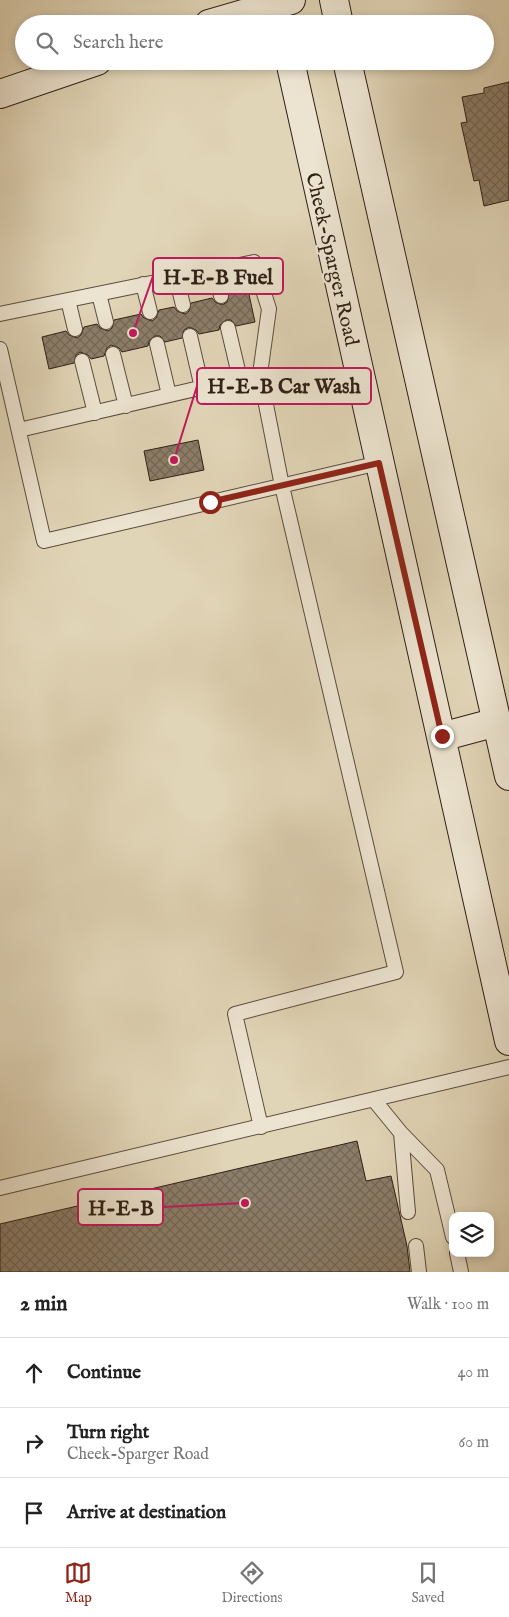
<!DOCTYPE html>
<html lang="en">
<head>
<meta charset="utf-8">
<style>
	body { margin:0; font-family:"IM FELL English",serif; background:#f6f6f6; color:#222 }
	.controls { position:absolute; right:15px; bottom:15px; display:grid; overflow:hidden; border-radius:10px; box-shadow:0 2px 8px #0003 }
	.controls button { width:45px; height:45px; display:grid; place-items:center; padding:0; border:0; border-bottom:1px solid #e0e0e0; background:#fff; color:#222; font:25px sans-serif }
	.stop { position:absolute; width:15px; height:15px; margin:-11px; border:4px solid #8f2418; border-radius:50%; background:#fff }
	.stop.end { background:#8f2418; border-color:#fff; box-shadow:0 1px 5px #0008 }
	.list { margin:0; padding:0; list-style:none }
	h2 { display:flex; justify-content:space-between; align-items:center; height:65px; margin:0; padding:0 20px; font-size:21px }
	h2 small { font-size:16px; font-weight:400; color:#767676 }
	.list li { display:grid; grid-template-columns:32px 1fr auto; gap:15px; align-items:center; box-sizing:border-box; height:70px; padding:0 20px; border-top:1px solid #e0e0e0 }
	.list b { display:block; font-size:19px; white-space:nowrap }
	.list p { margin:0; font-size:16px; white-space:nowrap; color:#767676 }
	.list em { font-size:16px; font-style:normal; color:#767676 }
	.icon { flex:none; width:28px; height:28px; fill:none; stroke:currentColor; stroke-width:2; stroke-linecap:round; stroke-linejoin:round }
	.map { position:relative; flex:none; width:509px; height:1272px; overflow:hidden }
	.search { position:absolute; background:#fff; box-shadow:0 2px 8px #0003; left:15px; right:15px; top:15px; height:55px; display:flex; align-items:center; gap:12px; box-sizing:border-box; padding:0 18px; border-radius:28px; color:#767676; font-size:19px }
	.sheet { height:275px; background:#fff }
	nav { display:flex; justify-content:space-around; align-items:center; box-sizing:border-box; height:70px; border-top:1px solid #e0e0e0; background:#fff; font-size:14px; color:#767676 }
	nav a { display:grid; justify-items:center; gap:2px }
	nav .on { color:#8f2418 }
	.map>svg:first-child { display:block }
	.building { fill:url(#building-cross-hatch); stroke:#2f1f16 }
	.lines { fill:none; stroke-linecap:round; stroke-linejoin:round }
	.lane-casing { stroke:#5c4c3e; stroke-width:16 }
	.secondary-casing { stroke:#2f1f16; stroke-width:30 }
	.lane { stroke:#ece4d0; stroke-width:14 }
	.secondary { stroke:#ece4d0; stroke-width:28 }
	.route { stroke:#8f2418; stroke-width:6 }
	.labels { text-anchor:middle; stroke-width:4.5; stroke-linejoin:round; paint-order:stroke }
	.street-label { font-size:20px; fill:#2f1f16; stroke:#ece4d0 }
	.leader { fill:none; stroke:#c2185b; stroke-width:2 }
	.callout-dot { fill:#c2185b; stroke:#ece4d0; stroke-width:2 }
	.callout { fill:#ece4d0; stroke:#c2185b; stroke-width:2 }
	.callout-label { font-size:21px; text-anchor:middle; font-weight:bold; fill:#2f1f16 }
</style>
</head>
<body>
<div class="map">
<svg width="509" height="1272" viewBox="0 0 509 1272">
	<defs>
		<pattern id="building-cross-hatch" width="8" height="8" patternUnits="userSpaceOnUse" patternTransform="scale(1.25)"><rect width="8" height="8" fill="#8c7e6a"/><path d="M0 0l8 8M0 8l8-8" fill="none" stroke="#736756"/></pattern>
	</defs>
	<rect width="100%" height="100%" fill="#e1d5b7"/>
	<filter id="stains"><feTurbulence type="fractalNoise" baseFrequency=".004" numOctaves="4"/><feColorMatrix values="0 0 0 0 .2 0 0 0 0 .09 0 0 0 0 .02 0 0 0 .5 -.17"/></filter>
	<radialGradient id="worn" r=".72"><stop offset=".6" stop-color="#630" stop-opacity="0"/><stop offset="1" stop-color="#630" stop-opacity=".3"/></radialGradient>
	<path class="building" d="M509,82v118l-25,6 -5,-26 -5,1 -13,-58 6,-1 -5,-25 22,-4v-5z
		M248,290l7,32 -19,4 -5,-6h-5l-6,5 -1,5 -20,4 -3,-4 -7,-3 -5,3 -2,8 -17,4 -5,-6h-5l-6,5 -1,5 -26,6 -3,-4 -8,-3 -4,3 -3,8 -13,3 -3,-4 -8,-3 -4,3 -2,8 -25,6 -7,-32 24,-6 3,4 8,3 4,-3 3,-8 13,-3 3,4 8,3 4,-3 2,-8 27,-6 3,4 8,3 4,-3 3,-8 15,-3 3,4 8,3 4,-3 2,-8 21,-5 3,4 7,3 5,-3 2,-8z
		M198,440l6,30 -54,11 -6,-30z
		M357,1141l9,40 25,-5 16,70 3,26h-410v-48z"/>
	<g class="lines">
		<g class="lane-casing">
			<path id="lane" d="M215,270l6,26
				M176,277l7,28
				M143,284l7,28
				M99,294l7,28
				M68,300l7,29
				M0,314l254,-52 15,47 -9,65 22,112 114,486 -161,42 26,113
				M228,328l12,51
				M190,336l12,52
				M157,344l12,51
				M0,349l44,192 335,-78
				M113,354l13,52
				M82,361l13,52
				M19,430l241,-56
				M374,1100l27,33 36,37 16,67
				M401,1133l7,79
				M0,1188l509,-121
				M416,1246l3,26
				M457,1253l4,19"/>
		</g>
		<g class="secondary-casing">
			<path id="secondary" d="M334,0l5,24
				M209,24l82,-24
				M290,61l219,980
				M347,61l162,715
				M0,94l97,-33
				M441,737l56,-15"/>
		</g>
		<use href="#lane" class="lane"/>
		<use href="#secondary" class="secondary"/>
	</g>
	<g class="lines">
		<path class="route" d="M210,502l169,-39 63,273"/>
	</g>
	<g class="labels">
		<g class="street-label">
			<text transform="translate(333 259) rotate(77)" y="7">Cheek-Sparger Road</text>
		</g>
	</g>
	<path class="leader" d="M133 333L153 276M174 460L197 386M245 1203L163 1207"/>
	<g class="callout-dot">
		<circle cx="133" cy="333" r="5"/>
		<circle cx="174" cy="460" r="5"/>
		<circle cx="245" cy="1203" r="5"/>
	</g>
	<g class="callout">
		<rect x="153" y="258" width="130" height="36" rx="5"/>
		<rect x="197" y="368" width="174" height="36" rx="5"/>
		<rect x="78" y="1189" width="85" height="36" rx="5"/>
	</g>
	<g class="callout-label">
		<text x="218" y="284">H-E-B Fuel</text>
		<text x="284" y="393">H-E-B Car Wash</text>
		<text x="121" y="1215">H-E-B</text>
	</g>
	<rect width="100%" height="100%" filter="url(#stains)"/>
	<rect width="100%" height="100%" fill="url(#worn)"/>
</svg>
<div class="controls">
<button><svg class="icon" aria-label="layers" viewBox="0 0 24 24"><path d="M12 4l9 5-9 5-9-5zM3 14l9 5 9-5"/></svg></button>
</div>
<div class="stop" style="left:210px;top:502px"></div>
<div class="stop end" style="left:442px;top:736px"></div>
<div class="search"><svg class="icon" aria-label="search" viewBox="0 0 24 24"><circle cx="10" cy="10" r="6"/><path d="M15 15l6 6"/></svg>Search here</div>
</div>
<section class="sheet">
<h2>2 min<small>Walk · 100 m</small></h2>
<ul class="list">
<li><svg class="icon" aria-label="ahead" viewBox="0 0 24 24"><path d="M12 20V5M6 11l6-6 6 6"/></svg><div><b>Continue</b></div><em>40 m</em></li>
<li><svg class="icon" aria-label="right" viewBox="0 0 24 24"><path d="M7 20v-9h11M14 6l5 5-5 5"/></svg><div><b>Turn right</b><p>Cheek-Sparger Road</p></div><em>60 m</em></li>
<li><svg class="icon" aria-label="arrive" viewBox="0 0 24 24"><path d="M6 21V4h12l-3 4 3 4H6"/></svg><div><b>Arrive at destination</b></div></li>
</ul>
</section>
<nav>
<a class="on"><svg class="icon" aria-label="map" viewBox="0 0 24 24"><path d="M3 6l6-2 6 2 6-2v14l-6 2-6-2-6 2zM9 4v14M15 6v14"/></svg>Map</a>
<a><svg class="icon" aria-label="directions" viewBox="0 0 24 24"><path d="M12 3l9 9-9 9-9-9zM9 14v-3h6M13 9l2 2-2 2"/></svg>Directions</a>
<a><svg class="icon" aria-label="saved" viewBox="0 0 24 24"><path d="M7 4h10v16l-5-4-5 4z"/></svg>Saved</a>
</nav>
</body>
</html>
